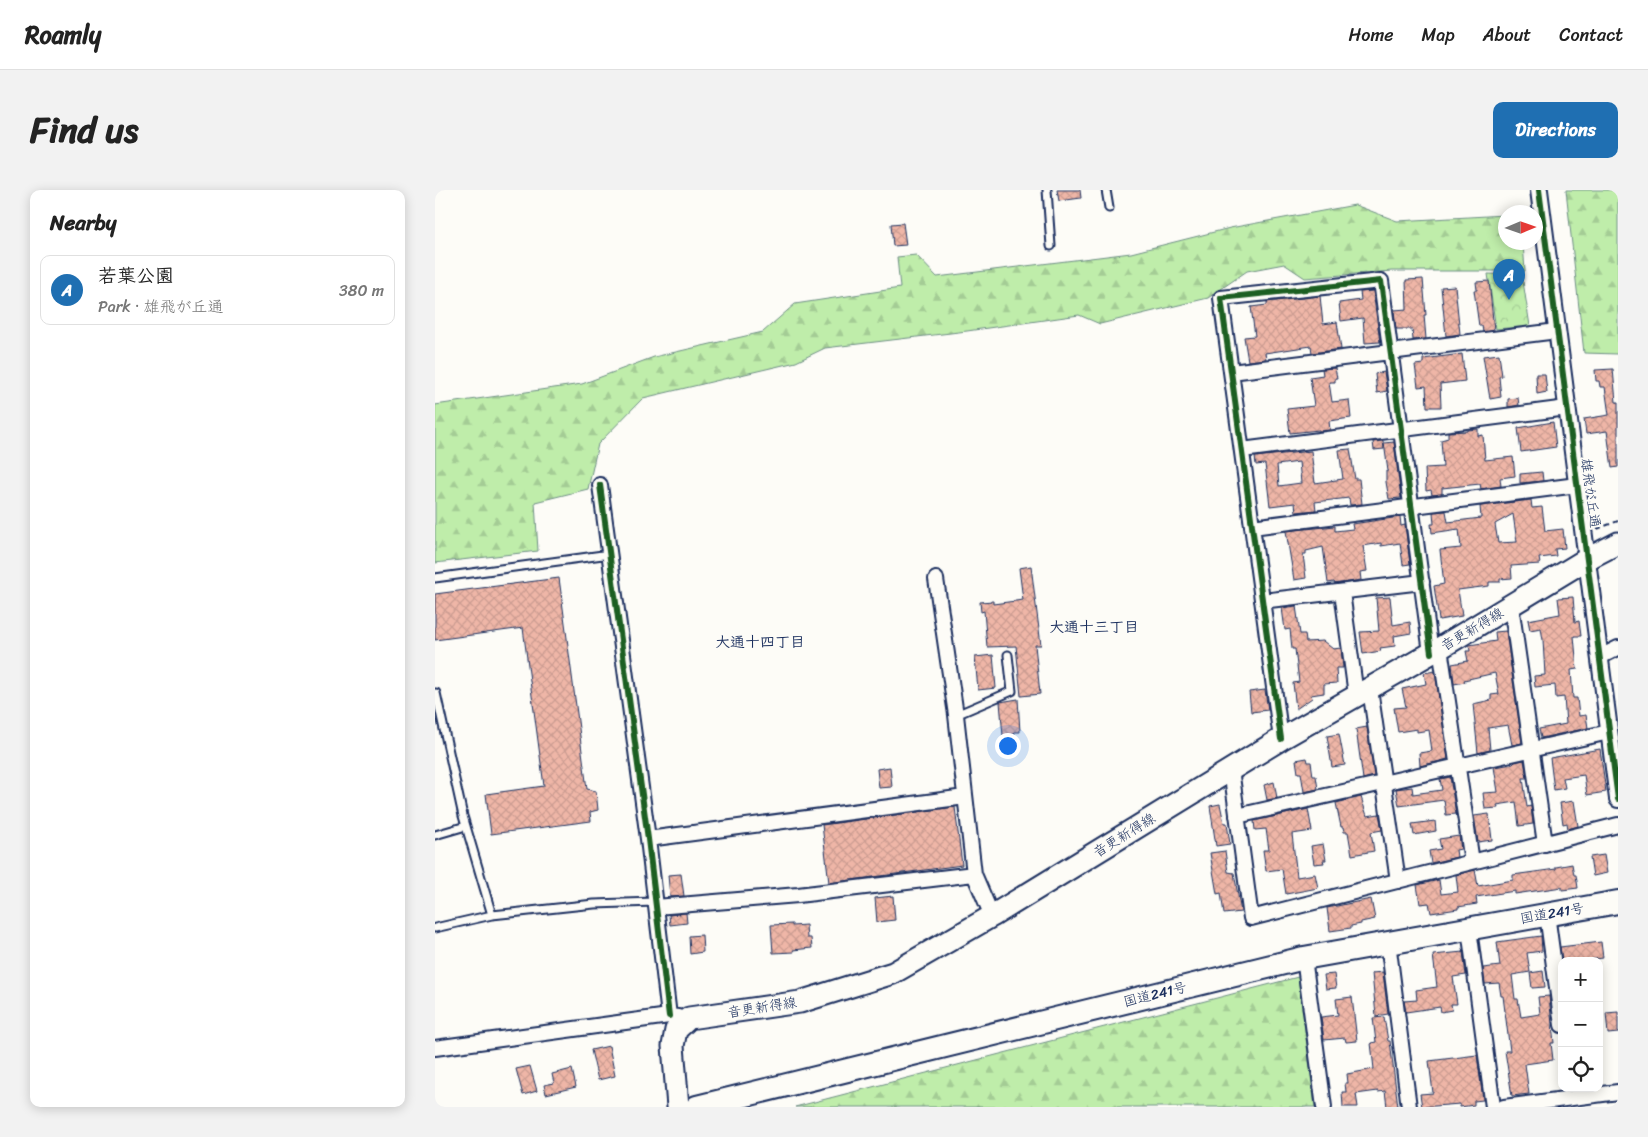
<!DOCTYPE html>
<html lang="en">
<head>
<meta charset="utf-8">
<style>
	body { margin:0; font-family:Sriracha,"Klee One",sans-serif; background:#f2f2f2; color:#222 }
	.controls { position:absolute; right:15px; bottom:15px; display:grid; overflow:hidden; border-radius:10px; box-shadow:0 2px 12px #0003 }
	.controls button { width:45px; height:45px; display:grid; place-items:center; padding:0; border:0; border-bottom:1px solid #e0e0e0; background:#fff; color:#222; font:25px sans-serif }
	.compass { position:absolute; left:1063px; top:15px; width:45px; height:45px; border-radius:50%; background:#fff; box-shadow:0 2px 12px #0003; rotate:88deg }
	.you { position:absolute; left:572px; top:555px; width:18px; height:18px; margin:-12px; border:4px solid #fff; border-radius:50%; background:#1a73e8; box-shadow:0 0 0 8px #1a73e833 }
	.badge { display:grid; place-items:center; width:32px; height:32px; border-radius:50%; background:#1f6fb2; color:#fff; font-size:16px; font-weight:700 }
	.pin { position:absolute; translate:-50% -41px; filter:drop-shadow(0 1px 2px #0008) }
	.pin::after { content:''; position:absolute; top:26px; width:18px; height:15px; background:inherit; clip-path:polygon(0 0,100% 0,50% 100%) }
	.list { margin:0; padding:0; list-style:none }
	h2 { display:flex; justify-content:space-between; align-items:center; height:65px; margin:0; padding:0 20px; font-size:21px }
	h2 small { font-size:16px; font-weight:400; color:#767676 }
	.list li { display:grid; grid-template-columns:32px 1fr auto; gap:15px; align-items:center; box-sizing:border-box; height:70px; margin:0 10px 10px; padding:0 10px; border:1px solid #e0e0e0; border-radius:10px }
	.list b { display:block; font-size:19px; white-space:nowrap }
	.list p { margin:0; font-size:16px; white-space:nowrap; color:#767676 }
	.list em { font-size:16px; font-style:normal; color:#767676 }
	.icon { flex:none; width:28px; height:28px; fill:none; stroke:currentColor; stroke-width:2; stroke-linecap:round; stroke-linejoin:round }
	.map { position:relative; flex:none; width:1183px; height:917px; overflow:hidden; border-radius:10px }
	header { display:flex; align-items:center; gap:30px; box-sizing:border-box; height:70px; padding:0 25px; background:#fff; border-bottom:1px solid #e0e0e0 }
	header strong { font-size:24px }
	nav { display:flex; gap:28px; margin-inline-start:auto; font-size:18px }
	.intro { display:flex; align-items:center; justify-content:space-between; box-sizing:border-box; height:120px; padding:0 30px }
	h1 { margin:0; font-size:35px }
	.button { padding:12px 22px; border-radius:10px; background:#1f6fb2; color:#fff; font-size:18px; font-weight:700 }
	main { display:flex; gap:30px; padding:0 30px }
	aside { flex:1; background:#fff; border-radius:10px; box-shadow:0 2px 12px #0003 }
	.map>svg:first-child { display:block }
	.forest { fill:url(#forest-firs); stroke:#6d8e84 }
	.park { fill:url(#park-crowns); stroke:#6d8e84 }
	.building { fill:url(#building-cross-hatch); stroke:#1b2f5e; fill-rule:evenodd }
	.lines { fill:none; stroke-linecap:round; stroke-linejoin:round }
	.service-casing { stroke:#1b2f5e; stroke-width:11 }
	.minor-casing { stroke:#1b2f5e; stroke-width:18 }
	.tertiary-casing { stroke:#1b2f5e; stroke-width:20 }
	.primary-casing { stroke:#1b2f5e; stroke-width:25 }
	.trunk-casing { stroke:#1b2f5e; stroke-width:26 }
	.path { stroke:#1b2f5e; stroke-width:2; stroke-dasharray:5 4; stroke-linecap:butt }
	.service { stroke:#fdfcf7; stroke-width:7 }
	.minor { stroke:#fdfcf7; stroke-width:14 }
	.tertiary { stroke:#fdfcf7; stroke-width:16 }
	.primary { stroke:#fdfcf7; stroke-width:21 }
	.trunk { stroke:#fdfcf7; stroke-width:22 }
	.cycleway-casing { stroke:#fdfcf7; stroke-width:9 }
	.cycleway { stroke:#1b5e20; stroke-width:6 }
	.labels { text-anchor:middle; stroke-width:4; stroke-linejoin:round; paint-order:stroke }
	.street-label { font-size:14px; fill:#1b2f5e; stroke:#fdfcf7 }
	.neighbourhood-label { font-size:15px; font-weight:bold; fill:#1b2f5e; stroke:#fdfcf7 }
</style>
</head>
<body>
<header>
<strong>Roamly</strong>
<nav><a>Home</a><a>Map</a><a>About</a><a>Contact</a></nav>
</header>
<div class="intro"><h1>Find us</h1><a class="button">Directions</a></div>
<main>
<aside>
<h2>Nearby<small></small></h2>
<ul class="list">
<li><span class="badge">A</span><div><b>若葉公園</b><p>Park · 雄飛が丘通</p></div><em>380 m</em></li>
</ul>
</aside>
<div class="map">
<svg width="1183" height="917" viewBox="0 0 1183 917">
	<defs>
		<pattern id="forest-firs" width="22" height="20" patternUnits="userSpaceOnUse" patternTransform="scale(1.25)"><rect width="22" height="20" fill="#bfedaa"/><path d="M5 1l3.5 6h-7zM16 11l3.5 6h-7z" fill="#a4cc95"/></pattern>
		<pattern id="park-crowns" width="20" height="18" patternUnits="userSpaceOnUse" patternTransform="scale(1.25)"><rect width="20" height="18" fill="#bfedaa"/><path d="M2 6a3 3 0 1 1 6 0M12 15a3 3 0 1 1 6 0" fill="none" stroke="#a4cc95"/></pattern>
		<pattern id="building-cross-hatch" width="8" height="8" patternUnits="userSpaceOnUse" patternTransform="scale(1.25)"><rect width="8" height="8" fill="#efb6a7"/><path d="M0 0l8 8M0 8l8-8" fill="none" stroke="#cc9d92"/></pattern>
	</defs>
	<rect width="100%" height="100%" fill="#fdfcf7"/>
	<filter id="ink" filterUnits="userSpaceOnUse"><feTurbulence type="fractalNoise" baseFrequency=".02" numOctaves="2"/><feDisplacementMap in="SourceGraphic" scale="10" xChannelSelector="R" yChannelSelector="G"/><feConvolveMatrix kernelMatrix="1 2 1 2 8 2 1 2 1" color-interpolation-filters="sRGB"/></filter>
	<g filter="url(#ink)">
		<path class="forest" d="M1131,0h52v164l-34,-1z
			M920,15l42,16 108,-6v27l18,1 2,28h-133l-87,7 -21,-14 -37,7 -39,27 -108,26 -21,-9 -112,16 -142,17 -29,14 -153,36 -45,46 -10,45 -53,13 3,49 -103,12v-158l147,-21 72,-27 109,-25 32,-28 105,-16 -3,-31 19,-2 21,22 194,-24 99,-25z
			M863,787l17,130h-520z"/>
		<path class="park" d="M1053,84l34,1 8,51 -34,3z"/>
		<path class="building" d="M622,0h23l1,8 -22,3z
			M468,33l3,22 -13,1 -2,-22z
			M988,89l3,36h-2l2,24 -13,1 -1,-11h-16l-2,-19 13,-1 -1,-29z
			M1054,91l5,49 -11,2 -1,-6h-3l-5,-36h3l-1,-8z
			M1020,96l5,48 -14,2 -5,-49z
			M938,101l7,51 -15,1 -2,-25 -22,3 -2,-18 22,-3 -1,-8z
			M885,106l3,28 14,-2 4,27 -29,4 -1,-7 -46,7 1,6 -18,2 -4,-24 11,-1 -4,-29 16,-2v-3z
			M1027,164l3,27 -25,3 1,23h-14l-1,-21 -8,1 -3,-22 8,-1v-5z
			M1064,164l3,22 -3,1 2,20 -11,2 -7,-43z
			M900,178l2,10h-2v4h-6l3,20 17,-2 2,18 -22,3 1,9 -11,1v-1l-29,3 -3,-24 27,-3 -4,-29 13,-2 -1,-6z
			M1178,179l3,33h2v65l-6,1 -5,-37 -21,3 -2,-15 25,-4 -4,-28h-5l-1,-6h-3l-1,-11z
			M949,182l3,19 -10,2 -2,-19z
			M1101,184h9l2,18 -10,2z
			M1083,208l1,7 -11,2v-8z
			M1118,232l3,25 -35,5 -3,-24z
			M1043,239v7l5,-1 2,25 28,-3 2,19 -15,2 1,8 -20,3 -1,-5 -38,4v6l-10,1 -1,-5 -5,1 -1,-23 18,-1 -2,-27 7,-2v-6l20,-1v-1z
			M948,251l1,8 -10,1 -1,-8z
			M959,252l7,56 -12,1 -3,-17v-11h2l-4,-28z
			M915,259l5,30h4l3,25 -12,1 -1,-7 -34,4 1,8 -20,2 -1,-9 -25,3 -5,-42 -9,1 -1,-8 56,-6 4,32 28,-4 -4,-29zM864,272l2,21 -22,3 -2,-21z
			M1107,282l1,9 -23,2v-9z
			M1096,310l1,8 10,-1 3,24 18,-2 2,19 -10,1 1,7 -17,2 1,6 -29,2 1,12 -12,1v3h-11v4l-31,4 4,26 -23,4 -5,-34 10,-2 -4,-34 21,-2 -2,-19 -27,4 -1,-9h3l-1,-12 13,-1 2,11 33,-4 -1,-12zM1078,324l4,28 -19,1 -3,-19z
			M965,327l1,9 4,-1 5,39 -7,1 -3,-22 -19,3v-3l-18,3 4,25 -7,1 1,8 -26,4 -1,-2 -6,1 -5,-36 -17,4v3h-3l3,24 -12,2 -8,-49 49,-5v5l18,-2 -1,-5z
			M596,376l10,79h-6l5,49 -19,2 -5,-50 -29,1 -3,-36 -3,1 -1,-10 13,-1v3l30,-4 -4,-32z
			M124,388l28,211 9,2 2,19 -8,2 1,9 -100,13 -5,-40 58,-8 -21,-158 -88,12v-46z
			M955,407l3,28 17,-3 1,11 -17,3 1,10 -15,2 1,3 -18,3 -3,-22 19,-1 -3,-33z
			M1138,407l2,25 4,-1 2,15h-7l3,33 -6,1 2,28h4l2,18 7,-1 2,13 -47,10 -2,-9 27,-5 -2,-27 -8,1 -1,-13 -20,2 -1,-11 11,-1 -2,-35 -2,-12 -11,2 -2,-10 32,-6 -2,-16z
			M861,416l4,28h5l1,8 17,-1 10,8 8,-1 2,20h-7l1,15 -13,1v9l-13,2 1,3 -16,11 -3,-26 6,-1 -4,-33h-3l-2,-20 -5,1 -3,-22z
			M1071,441l16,112 -10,2 -4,-20 -20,3 2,22 -12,3 -5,-49 18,-4v-5l8,-1 -4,-21 -31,7 1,2 -11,2 -2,-20 16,-3 -2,-10h4l-1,-6 27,-4 -1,-9z
			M558,465l3,33 -18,2 -3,-33z
			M1000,481l13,88 -28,7 -1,-13 13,-2 -3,-21 -12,2v-3l-19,3 -4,-24 12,-1 -4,-18 24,-5 -2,-11z
			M830,500l3,20 -17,2 -2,-20z
			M583,509l2,33h-6l1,2 -12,2 -3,-34z
			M932,537l7,49 -11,3 -7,-50z
			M904,544l6,31 -13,2 -5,-31z
			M1165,559l6,43 -19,3 -3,-20 -21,3 2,10 -11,2 -4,-32z
			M872,568l1,4h3l2,14h3l2,13 -14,3 -3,-19h-3l-2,-13z
			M1089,570l3,18h-4l4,29 4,-1 2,18 -14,2 -3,-24 -19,3 1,3 -13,1 -2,-16 15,-1 -4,-25 19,-3 2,-2z
			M455,577l2,20 -13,1 -2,-19z
			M1015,587l6,37 -10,1 -2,-15 -45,6 -3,-17 16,-2 1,7 29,-4 -2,-11z
			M839,592l3,16 -10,2 -3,-15z
			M926,607l6,19 12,-2 3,16 -11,2 3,19 -22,4 -4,-23h-4l-1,-5h-2l-5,-24z
			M1139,611l4,25 -10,3 -1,-6 -4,1 -3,-21z
			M785,614l4,19h3l3,21 -14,2 -6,-40z
			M520,617l7,58 -133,18 -7,-58z
			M873,619l4,22 -20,3 5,43 18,-3 3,14 -32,6 -4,-25 -16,2 -3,-21h6l-3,-21 -11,1 -1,-9z
			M1054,624l3,26 -14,2 -4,-26z
			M1000,631l1,10 -22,4 -2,-11z
			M1024,646l2,13 -5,1 1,7 -26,6 -2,-12 12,-2 -2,-10z
			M888,654l3,16h-3l1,3 -10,1 -3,-18z
			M790,661l3,21 6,1 7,39 -17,2 -3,-21 -4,1 -7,-41z
			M1169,665l3,18 -14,3 -3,-19z
			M1137,674l2,11h2l2,13 -16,2v-3l-47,7v-3l-39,6 1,7 -19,3v2l-27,4 -2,-10 -9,1 -3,-19 22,-5 2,14 17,-2 -2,-17 19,-5 3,16 35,-6v-5l43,-6v-2z
			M246,684l3,22 -14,1 -2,-22z
			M458,706l2,24 -18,2 -2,-24z
			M936,709l4,20 -14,3v2l-10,2v2l-21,3 -3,-23z
			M251,723l1,10 -17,2 -1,-10z
			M357,734v2l14,-1 1,13h4l1,10 -19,2 1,2 -21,1 -2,-28z
			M267,745l1,17 -13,2 -1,-18z
			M1106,746l1,15 -15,2 3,19 -18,3 3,24h3l3,18 19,-3 -2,-17 11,-1 5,47h-3l2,17 -28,4 4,30 -17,2 -7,-45h5l-7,-55h-2l-2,-13 -14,1 -2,-16 17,-2 -3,-24z
			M1166,752l2,16 -24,3h-17l-2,-14z
			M1028,762l3,23 -13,2 4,27h-6l1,6 -11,2 -1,-5 -34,5 -2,-11 13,-1 -1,-10 21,-3 -4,-32z
			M1108,781l2,16 -13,1 -2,-15z
			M948,782l5,42 -12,2 -4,-43z
			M899,784l2,14 -10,1 -2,-14z
			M917,807l5,44 -11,1 -1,-4 -21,2 -3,-23 17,-2 -2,-16z
			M1183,822v21l-10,1 -2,-21z
			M949,827l4,24h2l8,66h-11l-2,-16 -7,1v-1l-22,3 2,13h-15l-1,-15h4l-1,-9h3l-1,-9 27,-5 -3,-26 5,-1 -3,-24z
			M174,856l6,30 -17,4 -7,-30z
			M1042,865l6,45 -9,1v4l-14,2v-3l-38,3 -2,-13 13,-1 -4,-32z
			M95,876l7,25 -14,4 -7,-26z
			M137,879l4,18 -30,7 -2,-9 10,-2 -2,-9z"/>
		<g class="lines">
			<g class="service-casing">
				<path id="service" d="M612,0l4,56
					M671,0l3,18
					M0,388l175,-24
					M0,503h1l27,123 29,99
					M521,525l56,-24 -4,-36
					M0,645l31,-9
					M0,738l57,-13 102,-11 61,-2"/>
			</g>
			<g class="minor-casing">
				<path id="minor" d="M796,182l326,-41
					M807,260l325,-42
					M165,295l48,354 21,177
					M817,337l325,-42
					M501,389l20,136 18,159 18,42
					M907,402l14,103
					M827,411l160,-19
					M1076,415l34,239
					M1005,458l32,214
					M1165,467l18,-9
					M935,499l28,192
					M846,549l-60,-441 160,-17 50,372
					M796,579l20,149 367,-93
					M802,626l372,-84
					M213,649l317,-42
					M221,717l142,-12 176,-21
					M1112,724l15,111
					M1034,739l24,178
					M953,752l21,165
					M869,768l20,149
					M0,858l234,-32 9,1
					M1069,917l114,-15"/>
			</g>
			<g class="tertiary-casing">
				<path id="tertiary" d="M1104,0l79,609"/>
			</g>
			<g class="primary-casing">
				<path id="primary" d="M243,917l-5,-61 3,-16 13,-12 111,-16 93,-29 99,-57 289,-177 159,-91 147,-89 31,-16"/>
			</g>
			<g class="trunk-casing">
				<path id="trunk" d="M262,917l607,-149 314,-56"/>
			</g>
			<path class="path" d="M1162,339l21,-8"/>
			<use href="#service" class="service"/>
			<use href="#minor" class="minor"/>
			<use href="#tertiary" class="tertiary"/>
			<use href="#primary" class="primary"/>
			<use href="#trunk" class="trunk"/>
			<g class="cycleway-casing">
				<path id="cycleway" d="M1104,0l79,609
					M165,295l48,354 21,177
					M846,549l-60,-441 160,-17 50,372"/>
			</g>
			<use href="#cycleway" class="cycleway"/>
		</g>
	</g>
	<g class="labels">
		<g class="street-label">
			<text transform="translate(1156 303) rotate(82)" y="5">雄飛が丘通</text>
			<text transform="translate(1037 439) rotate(-31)" y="5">音更新得線</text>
			<text transform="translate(689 645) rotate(-32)" y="5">音更新得線</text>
			<text transform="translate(1117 723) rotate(-10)" y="5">国道241号</text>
			<text transform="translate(720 804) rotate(-14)" y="5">国道241号</text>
			<text transform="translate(327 817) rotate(-9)" y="5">音更新得線</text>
		</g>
		<g class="neighbourhood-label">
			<text x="659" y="442">大通十三丁目</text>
			<text x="325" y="457">大通十四丁目</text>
		</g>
	</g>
</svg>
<div class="controls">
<button>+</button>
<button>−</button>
<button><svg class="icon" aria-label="locate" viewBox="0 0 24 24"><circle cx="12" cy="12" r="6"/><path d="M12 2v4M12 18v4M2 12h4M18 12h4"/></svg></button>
</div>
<svg class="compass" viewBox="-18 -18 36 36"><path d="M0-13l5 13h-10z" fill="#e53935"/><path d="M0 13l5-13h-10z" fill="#767676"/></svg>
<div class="you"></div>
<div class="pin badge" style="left:1074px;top:110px">A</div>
</div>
</main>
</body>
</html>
